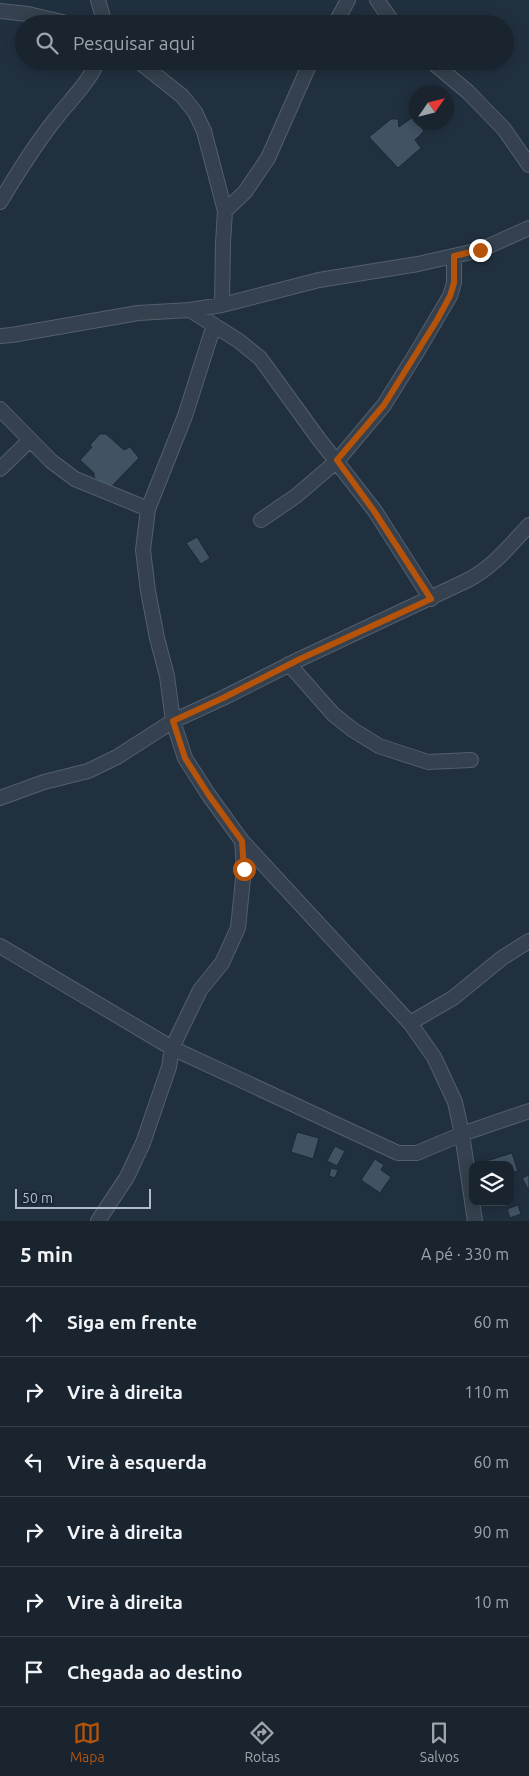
<!DOCTYPE html>
<html lang="pt">
<head>
<meta charset="utf-8">
<style>
	body { margin:0; font-family:Ubuntu,sans-serif; background:#222c37; color:#f1f3f6 }
	.controls { position:absolute; right:15px; bottom:15px; display:grid; overflow:hidden; border-radius:10px; box-shadow:0 2px 12px #0003 }
	.controls button { width:45px; height:45px; display:grid; place-items:center; padding:0; border:0; border-bottom:1px solid #37414b; background:#19242f; color:#f1f3f6; font:25px sans-serif }
	.compass { position:absolute; left:409px; top:85px; width:45px; height:45px; border-radius:50%; background:#19242f; box-shadow:0 2px 12px #0003; rotate:55deg }
	.scale { position:absolute; left:15px; bottom:12px; width:136px; box-sizing:border-box; padding-left:5px; border:2px solid #b1bcca; border-top:0; font-size:14px; line-height:18px; white-space:nowrap; color:#b1bcca; -webkit-text-stroke:4px #1a2633; paint-order:stroke }
	.stop { position:absolute; width:15px; height:15px; margin:-11px; border:4px solid #b45309; border-radius:50%; background:#fff }
	.stop.end { background:#b45309; border-color:#fff; box-shadow:0 1px 5px #0008 }
	.list { margin:0; padding:0; list-style:none }
	h2 { display:flex; justify-content:space-between; align-items:center; height:65px; margin:0; padding:0 20px; font-size:21px }
	h2 small { font-size:16px; font-weight:400; color:#9fa4aa }
	.list li { display:grid; grid-template-columns:32px 1fr auto; gap:15px; align-items:center; box-sizing:border-box; height:70px; padding:0 20px; border-top:1px solid #37414b }
	.list b { display:block; font-size:19px; white-space:nowrap }
	.list em { font-size:16px; font-style:normal; color:#9fa4aa }
	.icon { flex:none; width:28px; height:28px; fill:none; stroke:currentColor; stroke-width:2; stroke-linecap:round; stroke-linejoin:round }
	.map { position:relative; flex:none; width:529px; height:1221px; overflow:hidden }
	.search { position:absolute; background:#19242f; box-shadow:0 2px 12px #0003; left:15px; right:15px; top:15px; height:55px; display:flex; align-items:center; gap:12px; box-sizing:border-box; padding:0 18px; border-radius:28px; color:#9fa4aa; font-size:19px }
	.sheet { height:485px; background:#19242f }
	nav { display:flex; justify-content:space-around; align-items:center; box-sizing:border-box; height:70px; border-top:1px solid #37414b; background:#19242f; font-size:14px; color:#9fa4aa }
	nav a { display:grid; justify-items:center; gap:2px }
	nav .on { color:#b45309 }
	.map>svg:first-child { display:block }
	.building { fill:#415263; stroke:#1c2835 }
	.lines { fill:none; stroke-linecap:round; stroke-linejoin:round }
	.minor-casing { stroke:#535f6c; stroke-width:16 }
	.minor { stroke:#35414e; stroke-width:14 }
	.route { stroke:#b45309; stroke-width:6 }
</style>
</head>
<body>
<div class="map">
<svg width="529" height="1221" viewBox="0 0 529 1221">
	<rect width="100%" height="100%" fill="#21303f"/>
	<path class="building" d="M413,117l11,14 -9,9 6,8 -23,20 -29,-31 22,-18h7l1,8z
		M100,434h6l18,16 6,-3 9,11 -28,29h-6l-11,-10v-4l-14,-13 12,-13 -2,-2z
		M197,537l13,21 -9,6 -15,-21z
		M297,1132l22,6 -6,21 -22,-7z
		M335,1146l10,5 -8,15 -10,-5z
		M512,1153l6,18 -8,2v-8h-23l-1,-4z
		M375,1159l9,6 -3,5 10,7 -11,16 -19,-13z
		M331,1168l7,2 -3,8 -6,-2z
		M529,1175v16l-7,-13z
		M518,1205l3,9 -11,4 -3,-9z"/>
	<g class="lines">
		<g class="minor-casing">
			<path id="minor" d="M98,0l7,24
				M377,0l17,24
				M0,11l28,3 43,10
				M335,24l13,-24
				M138,61l44,35 13,16 9,19 21,80 -2,32 -1,62
				M431,61l37,31 36,37 25,36
				M0,202c17,-28 34,-56 54,-81 15,-20 34,-37 44,-60
				M225,211l20,-19 23,-34 43,-97
				M190,310l49,31 21,17 58,80 57,73 56,88
				M214,325l-29,91 -37,93 -5,41 5,41 9,47 10,38 6,45 12,37 23,36 34,47 168,182 24,34 21,45 7,32 13,87
				M0,336l12,-1 126,-22 52,-3 32,-5 97,-25 99,-16 62,-14 49,-22
				M0,409l51,52 24,18 73,30
				M0,469l29,-28
				M261,520l35,-24 41,-35 47,-56 33,-53 33,-56 4,-13v-27
				M289,664l44,50 20,16 26,16 49,16 43,-2
				M0,798l44,-16 44,-11 29,-14 56,-36 50,-23 77,-39 166,-78c26,-13 44,-35 63,-56
				M0,946l172,102 226,105h19l45,-19 67,-23
				M410,1023l43,-25 49,-40 27,-17
				M98,1221l29,-44 16,-34 26,-76 3,-19 28,-58 22,-27 16,-35 6,-59 -2,-28"/>
		</g>
		<use href="#minor" class="minor"/>
	</g>
	<g class="lines">
		<path class="route" d="M244,869l-2,-28 -34,-47 -23,-36 -12,-37 50,-23 77,-39 131,-60 -57,-88 -37,-51 47,-55 53,-85 13,-24 4,-13v-27l26,-6"/>
	</g>
</svg>
<div class="controls">
<button><svg class="icon" aria-label="layers" viewBox="0 0 24 24"><path d="M12 4l9 5-9 5-9-5zM3 14l9 5 9-5"/></svg></button>
</div>
<svg class="compass" viewBox="-18 -18 36 36"><path d="M0-13l5 13h-10z" fill="#e53935"/><path d="M0 13l5-13h-10z" fill="#9fa4aa"/></svg>
<div class="scale">50 m</div>
<div class="stop" style="left:244px;top:869px"></div>
<div class="stop end" style="left:480px;top:250px"></div>
<div class="search"><svg class="icon" aria-label="search" viewBox="0 0 24 24"><circle cx="10" cy="10" r="6"/><path d="M15 15l6 6"/></svg>Pesquisar aqui</div>
</div>
<section class="sheet">
<h2>5 min<small>A pé · 330 m</small></h2>
<ul class="list">
<li><svg class="icon" aria-label="ahead" viewBox="0 0 24 24"><path d="M12 20V5M6 11l6-6 6 6"/></svg><div><b>Siga em frente</b></div><em>60 m</em></li>
<li><svg class="icon" aria-label="right" viewBox="0 0 24 24"><path d="M7 20v-9h11M14 6l5 5-5 5"/></svg><div><b>Vire à direita</b></div><em>110 m</em></li>
<li><svg class="icon" aria-label="left" viewBox="0 0 24 24"><path d="M17 20v-9H6M10 6l-5 5 5 5"/></svg><div><b>Vire à esquerda</b></div><em>60 m</em></li>
<li><svg class="icon" aria-label="right" viewBox="0 0 24 24"><path d="M7 20v-9h11M14 6l5 5-5 5"/></svg><div><b>Vire à direita</b></div><em>90 m</em></li>
<li><svg class="icon" aria-label="right" viewBox="0 0 24 24"><path d="M7 20v-9h11M14 6l5 5-5 5"/></svg><div><b>Vire à direita</b></div><em>10 m</em></li>
<li><svg class="icon" aria-label="arrive" viewBox="0 0 24 24"><path d="M6 21V4h12l-3 4 3 4H6"/></svg><div><b>Chegada ao destino</b></div></li>
</ul>
</section>
<nav>
<a class="on"><svg class="icon" aria-label="map" viewBox="0 0 24 24"><path d="M3 6l6-2 6 2 6-2v14l-6 2-6-2-6 2zM9 4v14M15 6v14"/></svg>Mapa</a>
<a><svg class="icon" aria-label="directions" viewBox="0 0 24 24"><path d="M12 3l9 9-9 9-9-9zM9 14v-3h6M13 9l2 2-2 2"/></svg>Rotas</a>
<a><svg class="icon" aria-label="saved" viewBox="0 0 24 24"><path d="M7 4h10v16l-5-4-5 4z"/></svg>Salvos</a>
</nav>
</body>
</html>
